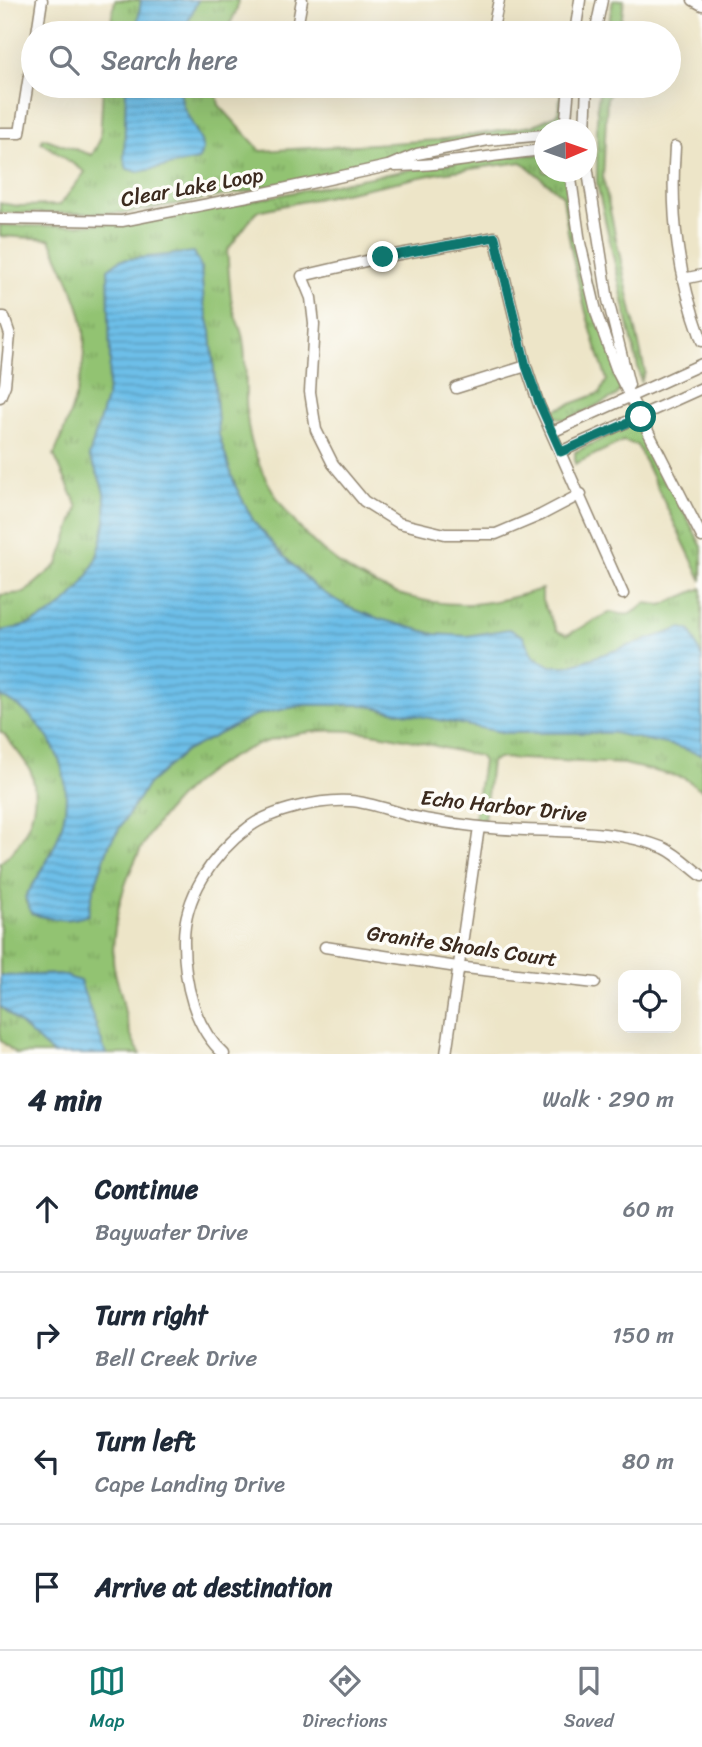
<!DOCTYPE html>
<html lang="en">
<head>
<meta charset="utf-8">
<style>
	body { margin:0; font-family:Sriracha,sans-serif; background:#f2f2f3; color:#1f2937 }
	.controls { position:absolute; right:21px; bottom:21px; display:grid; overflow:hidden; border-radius:14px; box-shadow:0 7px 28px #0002 }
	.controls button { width:63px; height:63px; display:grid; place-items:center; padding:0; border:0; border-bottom:2px solid #e0e1e3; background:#fff; color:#1f2937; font:35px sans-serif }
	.compass { position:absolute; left:534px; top:119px; width:63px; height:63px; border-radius:50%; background:#fff; box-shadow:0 7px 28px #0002; rotate:88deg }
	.stop { position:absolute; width:21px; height:21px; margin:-16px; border:5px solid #0f766e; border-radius:50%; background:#fff }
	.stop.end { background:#0f766e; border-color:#fff; box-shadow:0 2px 7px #0008 }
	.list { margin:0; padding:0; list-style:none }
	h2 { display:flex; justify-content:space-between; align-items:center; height:91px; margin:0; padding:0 28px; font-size:30px }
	h2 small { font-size:23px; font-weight:400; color:#747a83 }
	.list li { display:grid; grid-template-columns:46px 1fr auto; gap:21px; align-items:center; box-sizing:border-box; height:126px; padding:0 28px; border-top:2px solid #e0e1e3 }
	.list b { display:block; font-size:26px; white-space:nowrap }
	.list p { margin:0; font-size:23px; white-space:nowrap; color:#747a83 }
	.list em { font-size:23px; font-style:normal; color:#747a83 }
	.icon { flex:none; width:38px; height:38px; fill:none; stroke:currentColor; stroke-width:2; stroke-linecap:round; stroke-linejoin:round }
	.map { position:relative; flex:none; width:702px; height:1054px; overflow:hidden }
	.search { position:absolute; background:#fff; box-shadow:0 7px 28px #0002; left:21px; right:21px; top:21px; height:77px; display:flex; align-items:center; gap:18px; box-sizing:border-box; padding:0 24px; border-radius:38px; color:#747a83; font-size:26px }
	.sheet { height:595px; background:#fff }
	nav { display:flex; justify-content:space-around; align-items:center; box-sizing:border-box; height:98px; border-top:2px solid #e0e1e3; background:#fff; font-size:19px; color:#747a83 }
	nav a { display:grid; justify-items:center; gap:4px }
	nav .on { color:#0f766e }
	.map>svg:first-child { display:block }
	.grass { fill:url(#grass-tufts); stroke:#667648; stroke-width:2 }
	.water { fill:url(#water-rules); stroke:#547484; stroke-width:2 }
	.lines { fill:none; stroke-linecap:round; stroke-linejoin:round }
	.minor-casing { stroke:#948873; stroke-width:13 }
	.minor { stroke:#fff; stroke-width:10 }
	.route { stroke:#0f766e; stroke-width:9 }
	.labels { text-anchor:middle; stroke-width:7; stroke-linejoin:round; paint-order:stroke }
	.street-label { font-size:21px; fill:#3b2a1e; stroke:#fdfcf7 }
</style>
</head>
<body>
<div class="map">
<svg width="702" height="1054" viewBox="0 0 702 1054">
	<defs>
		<pattern id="grass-tufts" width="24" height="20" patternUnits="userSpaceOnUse" patternTransform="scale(1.75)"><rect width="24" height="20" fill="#92c372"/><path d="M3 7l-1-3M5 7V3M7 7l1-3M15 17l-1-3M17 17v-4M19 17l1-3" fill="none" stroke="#789f5d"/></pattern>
		<pattern id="water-rules" width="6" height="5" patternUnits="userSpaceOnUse" patternTransform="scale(1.75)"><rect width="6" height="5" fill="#6dbfe9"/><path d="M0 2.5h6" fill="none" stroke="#5b9bbc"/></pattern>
	</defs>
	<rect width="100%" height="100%" fill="#fdfcf7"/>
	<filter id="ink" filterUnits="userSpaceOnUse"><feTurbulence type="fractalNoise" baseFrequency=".0143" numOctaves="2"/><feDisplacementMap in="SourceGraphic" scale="14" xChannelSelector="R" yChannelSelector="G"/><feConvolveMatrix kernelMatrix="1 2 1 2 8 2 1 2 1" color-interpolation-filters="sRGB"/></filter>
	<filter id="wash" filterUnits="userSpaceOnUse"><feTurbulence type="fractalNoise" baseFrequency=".00686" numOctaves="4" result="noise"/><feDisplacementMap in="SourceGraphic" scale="28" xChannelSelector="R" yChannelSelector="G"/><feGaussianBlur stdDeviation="1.57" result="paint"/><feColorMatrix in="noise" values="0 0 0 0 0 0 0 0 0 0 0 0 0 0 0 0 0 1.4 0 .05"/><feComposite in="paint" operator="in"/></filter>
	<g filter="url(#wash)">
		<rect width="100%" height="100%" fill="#ede5c8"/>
		<path class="grass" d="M115,0h123l-1,9 -11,24h-117z
			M613,0h11l-3,23 4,10h-18z
			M103,86h112l4,19 42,46 177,-11 94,-14 26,-12 4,-28h6l-4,43 -20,1v4l-153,26 -130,29 -135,24h-126v-10l18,3 42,-1 25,-33 -44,-30 2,-4 49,17 8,-15z
			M600,86h14l-7,12 -4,80 42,194 -4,9 -44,-197v-77z
			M544,154v18h25l5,55 44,150 2,13 -4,6 -49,24 -11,-3 -4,-6 48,-18 7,-13c-21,-61 -37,-120 -44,-184l-41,-34 -82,11 -183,38 -30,40c2,17 2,36 5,53 2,12 9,23 11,35 6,37 -2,75 11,111 31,90 118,157 215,154 25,-1 49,-8 73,-15v12l15,30 10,4 44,-23c17,5 22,3 34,-9l17,2 40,-17v202l-18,-12 -60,-14 -126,-6 -7,4 -7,59 -10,-2 9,-58 -4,-5c-54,-11 -112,-31 -168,-24 -113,12 -198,114 -198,226 0,12 5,25 8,36 5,22 7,42 20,60h-125l-16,-14v-177c25,-19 41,-56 32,-88 -4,-14 -20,-29 -28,-41l-4,-2v-137l24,-2 34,-29 20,-57 -24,-52c17,-40 39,-96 27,-141 -6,-24 -21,-52 -31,-75l-50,-3v-11c184,11 361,-63 544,-71z
			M629,426l16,9 57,112v34l-65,-136 -14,-4 -48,23v-12z"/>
		<path class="water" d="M141,0h57l-15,33h-47z
			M126,86h53l4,20 18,35 2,9 -5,10 -60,12 -11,-3 -3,-10z
			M194,252l7,15 3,36 7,28 8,104 16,50 19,37 26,30 36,36 34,20 30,11 55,15 32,2 42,-7 14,7 10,20 18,10h17l114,-38 9,3 11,28v96l-27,-9 -62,-13h-107l-143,-28h-58l-49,10 -70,36 -38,33 -38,59 -17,48 -5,24c-19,7 -39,5 -57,-2l-6,-16c34,-51 60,-101 23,-159 -12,-18 -27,-34 -48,-41v-66c55,-7 93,-43 103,-97 3,-15 4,-33 -1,-48 -3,-11 -9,-21 -13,-30l18,-61 3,-33 -2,-93 12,-9z
			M60,974l20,7 26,73h-53l-53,-48v-30z"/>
	</g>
	<g filter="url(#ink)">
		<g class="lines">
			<g class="minor-casing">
				<path id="minor" d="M693,0l9,5
					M37,33l5,-33
					M296,33l6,-33
					M492,33l7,-33
					M575,33l5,-33
					M595,33l7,-33
					M565,130l4,-44
					M585,130l2,-44
					M0,133h20l13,-83
					M675,147c-5,70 3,128 27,194
					M586,159l22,141 21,85
					M395,166c50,0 100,-12 149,-16
					M570,172l10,71 17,72 20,56 85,166
					M0,219l122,2 152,-30 114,-25 29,-12 71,-14 56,-5
					M683,279l19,-4
					M0,317h4l6,18 -5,50 -5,12
					M456,388l70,-22
					M552,432l150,-68
					M560,452l142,-64
					M581,494l-40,21 -45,19h-51l-46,-11 -35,-22 -31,-37 -17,-34 -6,-38 4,-68 -3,-26 -9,-22 81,-19 112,-20 31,129 13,39 84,189
					M325,947l132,20 138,16
					M224,1054c-30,-26 -40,-73 -40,-111 -1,-46 29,-89 65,-116 23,-17 72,-28 101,-26 18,1 39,9 57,14 23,6 49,9 73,12 60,7 127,-2 184,21 13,6 26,19 38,28
					M446,1054l33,-227"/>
			</g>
			<use href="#minor" class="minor"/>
		</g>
	</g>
	<g class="lines" filter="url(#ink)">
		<path class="route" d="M383,257l112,-20 31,129 14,39 21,47 80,-35"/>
	</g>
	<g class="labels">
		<g class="street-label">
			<text transform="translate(192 187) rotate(-10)" y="7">Clear Lake Loop</text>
			<text transform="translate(504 806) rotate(6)" y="7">Echo Harbor Drive</text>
			<text transform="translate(462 946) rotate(8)" y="7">Granite Shoals Court</text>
		</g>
	</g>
</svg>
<div class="controls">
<button><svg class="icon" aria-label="locate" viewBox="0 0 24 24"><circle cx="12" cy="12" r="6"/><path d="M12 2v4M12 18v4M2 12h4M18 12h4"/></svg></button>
</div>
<svg class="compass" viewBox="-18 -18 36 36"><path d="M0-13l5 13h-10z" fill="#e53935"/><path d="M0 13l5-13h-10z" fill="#747a83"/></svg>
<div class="stop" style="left:641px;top:417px"></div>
<div class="stop end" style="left:383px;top:257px"></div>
<div class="search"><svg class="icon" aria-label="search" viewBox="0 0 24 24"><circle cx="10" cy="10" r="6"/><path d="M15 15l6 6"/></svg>Search here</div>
</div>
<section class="sheet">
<h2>4 min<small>Walk · 290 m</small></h2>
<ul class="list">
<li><svg class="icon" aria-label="ahead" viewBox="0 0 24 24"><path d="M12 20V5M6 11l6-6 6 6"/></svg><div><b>Continue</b><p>Baywater Drive</p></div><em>60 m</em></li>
<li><svg class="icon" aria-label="right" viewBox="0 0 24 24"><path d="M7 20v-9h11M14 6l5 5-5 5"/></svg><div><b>Turn right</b><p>Bell Creek Drive</p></div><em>150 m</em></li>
<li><svg class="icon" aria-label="left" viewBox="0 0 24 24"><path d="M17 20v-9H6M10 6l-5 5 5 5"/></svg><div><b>Turn left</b><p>Cape Landing Drive</p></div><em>80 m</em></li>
<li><svg class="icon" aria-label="arrive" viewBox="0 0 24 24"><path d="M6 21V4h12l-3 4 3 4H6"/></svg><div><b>Arrive at destination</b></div></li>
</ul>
</section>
<nav>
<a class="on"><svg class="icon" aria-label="map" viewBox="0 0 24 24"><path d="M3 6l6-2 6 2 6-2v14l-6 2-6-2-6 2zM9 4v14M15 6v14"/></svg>Map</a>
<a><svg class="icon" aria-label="directions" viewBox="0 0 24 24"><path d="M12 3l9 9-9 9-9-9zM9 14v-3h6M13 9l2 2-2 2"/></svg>Directions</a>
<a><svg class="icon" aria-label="saved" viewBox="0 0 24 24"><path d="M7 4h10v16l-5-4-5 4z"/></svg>Saved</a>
</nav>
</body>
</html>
